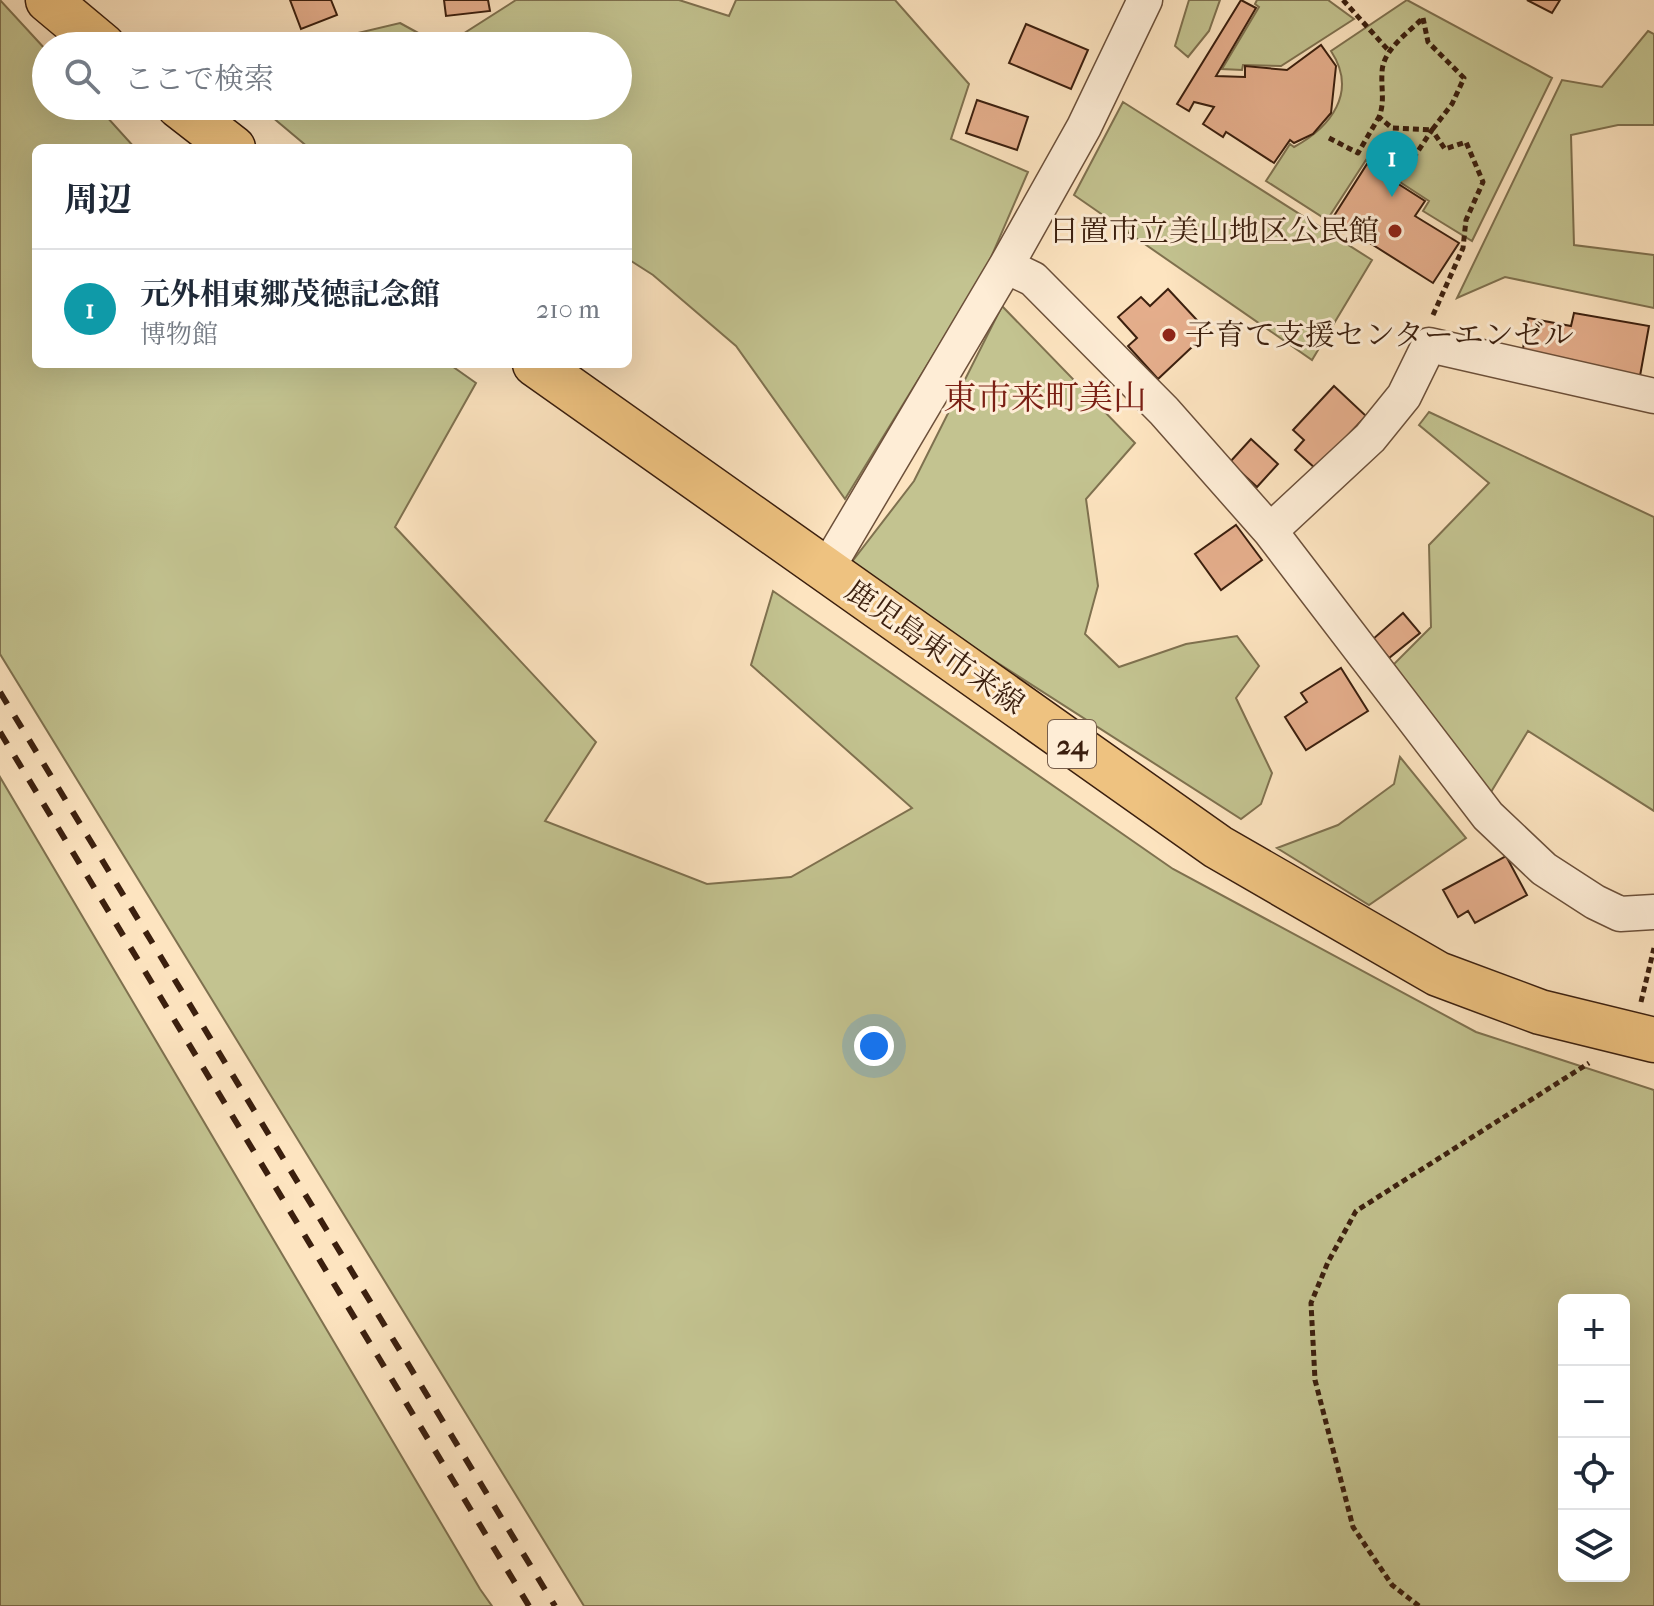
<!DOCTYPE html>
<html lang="ja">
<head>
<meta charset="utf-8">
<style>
	body { margin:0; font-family:"IM FELL French Canon","Noto Serif JP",serif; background:#f2f2f3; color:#1f2937 }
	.controls { position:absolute; right:24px; bottom:24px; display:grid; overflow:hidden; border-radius:12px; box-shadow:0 8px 32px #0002 }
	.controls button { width:72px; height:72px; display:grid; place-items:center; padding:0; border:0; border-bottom:2px solid #e0e1e3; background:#fff; color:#1f2937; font:40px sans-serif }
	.you { position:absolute; left:874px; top:1046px; width:28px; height:28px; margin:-20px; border:6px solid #fff; border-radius:50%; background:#1a73e8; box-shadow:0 0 0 12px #1a73e833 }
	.badge { display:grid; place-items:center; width:52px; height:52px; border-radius:50%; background:#111827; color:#fff; font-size:26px; font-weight:700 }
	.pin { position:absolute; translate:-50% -66px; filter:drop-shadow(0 2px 4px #0008) }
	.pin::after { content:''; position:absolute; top:42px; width:28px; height:24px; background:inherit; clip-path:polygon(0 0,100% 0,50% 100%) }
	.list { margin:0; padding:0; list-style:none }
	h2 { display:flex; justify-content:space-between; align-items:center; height:104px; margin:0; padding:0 32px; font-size:34px }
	h2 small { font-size:26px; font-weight:400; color:#747a83 }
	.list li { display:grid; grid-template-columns:52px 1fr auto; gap:24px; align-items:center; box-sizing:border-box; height:120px; padding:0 32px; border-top:2px solid #e0e1e3 }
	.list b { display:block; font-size:30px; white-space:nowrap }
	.list p { margin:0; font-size:26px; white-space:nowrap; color:#747a83 }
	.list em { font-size:26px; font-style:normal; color:#747a83 }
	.icon { flex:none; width:44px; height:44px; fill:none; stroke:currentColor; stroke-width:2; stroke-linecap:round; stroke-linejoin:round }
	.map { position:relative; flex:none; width:1654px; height:1606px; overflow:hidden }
	.search { position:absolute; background:#fff; box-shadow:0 8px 32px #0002; left:32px; top:32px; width:600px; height:88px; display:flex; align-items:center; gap:20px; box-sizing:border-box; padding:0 28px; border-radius:44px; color:#747a83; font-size:30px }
	.panel { position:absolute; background:#fff; box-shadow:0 8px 32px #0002; left:32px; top:144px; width:600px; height:224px; border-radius:12px }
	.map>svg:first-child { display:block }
	.green { fill:#c3c390; stroke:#7f714f; stroke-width:2; fill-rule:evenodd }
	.building { fill:#e5ae8c; stroke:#3b1f0e; stroke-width:2 }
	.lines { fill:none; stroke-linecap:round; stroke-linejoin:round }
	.street-casing { stroke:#6c503a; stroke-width:37 }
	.primary-casing { stroke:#3b1f0e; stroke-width:47 }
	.path { stroke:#3b1f0e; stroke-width:5; stroke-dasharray:6 4; stroke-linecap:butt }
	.street { stroke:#feedd6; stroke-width:34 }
	.primary { stroke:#eec280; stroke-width:44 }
	.rail { stroke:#3b1f0e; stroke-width:6; stroke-dasharray:14 14; stroke-linecap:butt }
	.poi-dot { fill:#8f2418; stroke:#feedd6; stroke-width:3 }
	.labels { text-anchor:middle; stroke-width:6; stroke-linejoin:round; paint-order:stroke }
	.shield { fill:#feedd6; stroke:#765d4a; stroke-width:2 }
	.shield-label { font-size:28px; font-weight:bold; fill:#3b1f0e }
	.poi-label { font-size:30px; fill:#3b1f0e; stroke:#feedd6; text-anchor:end }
	.street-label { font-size:30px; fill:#3b1f0e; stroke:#feedd6 }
	.quarter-label { font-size:34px; fill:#7a1f14; stroke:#feedd6 }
</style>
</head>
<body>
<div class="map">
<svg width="1654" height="1606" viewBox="0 0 1654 1606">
	<rect width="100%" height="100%" fill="#fde4c0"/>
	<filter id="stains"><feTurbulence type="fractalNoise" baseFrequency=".0025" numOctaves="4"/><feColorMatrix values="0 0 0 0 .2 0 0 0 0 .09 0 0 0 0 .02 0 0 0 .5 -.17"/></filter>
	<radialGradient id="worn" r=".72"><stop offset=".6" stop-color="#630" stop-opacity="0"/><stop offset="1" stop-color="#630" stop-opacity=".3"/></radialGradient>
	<path class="green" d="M0,0l46,50v56h51l38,42h-99v216h413l27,19 -81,144 201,215 -51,79 162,63 84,-7 121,-69 -161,-143 22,-74 400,278 303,163 178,58v516h-1070l-584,-952zM1564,1300h60v276h-60z
		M516,0h163l50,16 7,-16h159l74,84 -18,55 77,33 -42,97 -141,230 -109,-153 -83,-71 -25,-16v-111h-319l-50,-42h359v-60h-174z
		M1189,0h31l-11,31 -21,26 -13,-11z
		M1257,0h71l26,19 -73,47 -38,-1 -1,5 -20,-1 37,-62 -4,-3z
		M1407,0l145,78 -80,163 -49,-30 6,-10 -63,-41 -39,60 -61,-39 24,-37 4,3c37,-20 64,-55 37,-96z
		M400,23l42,23h-139z
		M1648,31l6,3v91h-36l-47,10 3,110 80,10v53l-149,-31 -48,21 105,-218 40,7z
		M1123,102l249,158 -60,100 -238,-165z
		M1002,306l133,137 -49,56 12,87 -13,48 34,33 67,-23 51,-8 22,30 -23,32 36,75 -11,31 -20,15 -393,-252 66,-86z
		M1429,412l225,105v294l-126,-80 -40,66 -97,-130 40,-40 -2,-82 60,-62 -70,-58z
		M1400,757l66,81 -97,67 -92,-57 61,-23 56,-41z
		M0,777l480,812 12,17h-492z"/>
	<path class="building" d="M290,0h41l6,15 -36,14z
		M444,0h44l2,11 -44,5z
		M1241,0l15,8 -40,68 29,1v-11l42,4 34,-25 15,21 -5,47 -18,21 -19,9 -4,-3 -16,23 -48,-31 -3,5 -20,-13 11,-17 -20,-5 -5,9 -12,-7z
		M1527,0h33l-8,13z
		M1026,24l62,26 -17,39 -62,-26z
		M977,100l51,17 -11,33 -51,-17z
		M1367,164l58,37 -10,15 44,27 -26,40 -101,-64z
		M1168,289l40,43 -50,47 -30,-33 9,-8 -19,-21 23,-20 9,9z
		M1574,313l75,13 -9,50 -118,-21 6,-37 43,8z
		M1334,386l32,30 -50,53 -21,-19 9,-10 -11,-10z
		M1251,439l27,25 -21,23 -27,-25z
		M1236,525l26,35 -41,30 -26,-36z
		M1403,613l17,20 -31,25 -16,-19z
		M1341,668l27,43 -62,39 -21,-33 22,-15 -6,-9z
		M1506,856l21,39 -52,28 -7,-12 -10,6 -15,-27z"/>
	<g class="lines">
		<g class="street-casing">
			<path id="street" d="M1145,0l-61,127 -78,139 27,13 131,132 106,120 218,285 56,53 51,33 25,12 34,-2
				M1270,531l100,-93 34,-42 25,-51 225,51
				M826,570l180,-304"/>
		</g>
		<g class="primary-casing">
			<path id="primary" d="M48,0l55,46
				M179,106l54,42
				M535,364l683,483 220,127 102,38 114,28"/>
		</g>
		<path class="path" d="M1343,0l46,51
			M1423,18l5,24 36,36 -12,26 -20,26 -40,-2 -13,-11c6,-15 2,-28 3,-44 0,-23 26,-40 41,-55z
			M1329,138l29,15 21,-36
			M1402,175l30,-45 13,19 21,-7 17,40 -17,38 -3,28 -30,67
			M1641,1002l13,-54
			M1419,1606l-27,-21 -39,-58 -38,-147 -4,-77 17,-41 28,-51 233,-148"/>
		<use href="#street" class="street"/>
		<use href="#primary" class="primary"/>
		<path class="rail" d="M0,692l555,914
			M0,732l529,874"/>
	</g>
	<g class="poi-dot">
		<circle cx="1395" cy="231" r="8"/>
		<circle cx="1169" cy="335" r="8"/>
	</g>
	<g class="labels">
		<rect class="shield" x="1048" y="720" width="48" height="48" rx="6"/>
		<g class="shield-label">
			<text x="1072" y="754">24</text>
		</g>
		<g class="poi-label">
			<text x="1379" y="241">日置市立美山地区公民館</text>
			<text x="1185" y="345" text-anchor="start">子育て支援センターエンゼル</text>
		</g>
		<g class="street-label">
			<text transform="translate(935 647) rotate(35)" y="10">鹿児島東市来線</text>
		</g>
		<g class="quarter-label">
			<text x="1045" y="409">東市来町美山</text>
		</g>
	</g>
	<rect width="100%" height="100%" filter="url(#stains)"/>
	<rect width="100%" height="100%" fill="url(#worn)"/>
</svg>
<div class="controls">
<button>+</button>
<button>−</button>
<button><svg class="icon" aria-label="locate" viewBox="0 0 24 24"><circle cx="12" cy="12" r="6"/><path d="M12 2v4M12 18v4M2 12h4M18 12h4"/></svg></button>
<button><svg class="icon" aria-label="layers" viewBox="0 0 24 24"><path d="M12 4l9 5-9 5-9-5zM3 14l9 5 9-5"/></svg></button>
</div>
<div class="you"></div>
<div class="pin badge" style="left:1392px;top:197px;background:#0f9aa8">1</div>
<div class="search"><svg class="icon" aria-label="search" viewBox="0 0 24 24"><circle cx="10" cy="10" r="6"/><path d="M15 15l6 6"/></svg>ここで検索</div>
<section class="panel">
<h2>周辺<small></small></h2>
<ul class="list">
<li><span class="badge" style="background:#0f9aa8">1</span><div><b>元外相東郷茂徳記念館</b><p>博物館</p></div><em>210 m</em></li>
</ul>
</section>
</div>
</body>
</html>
